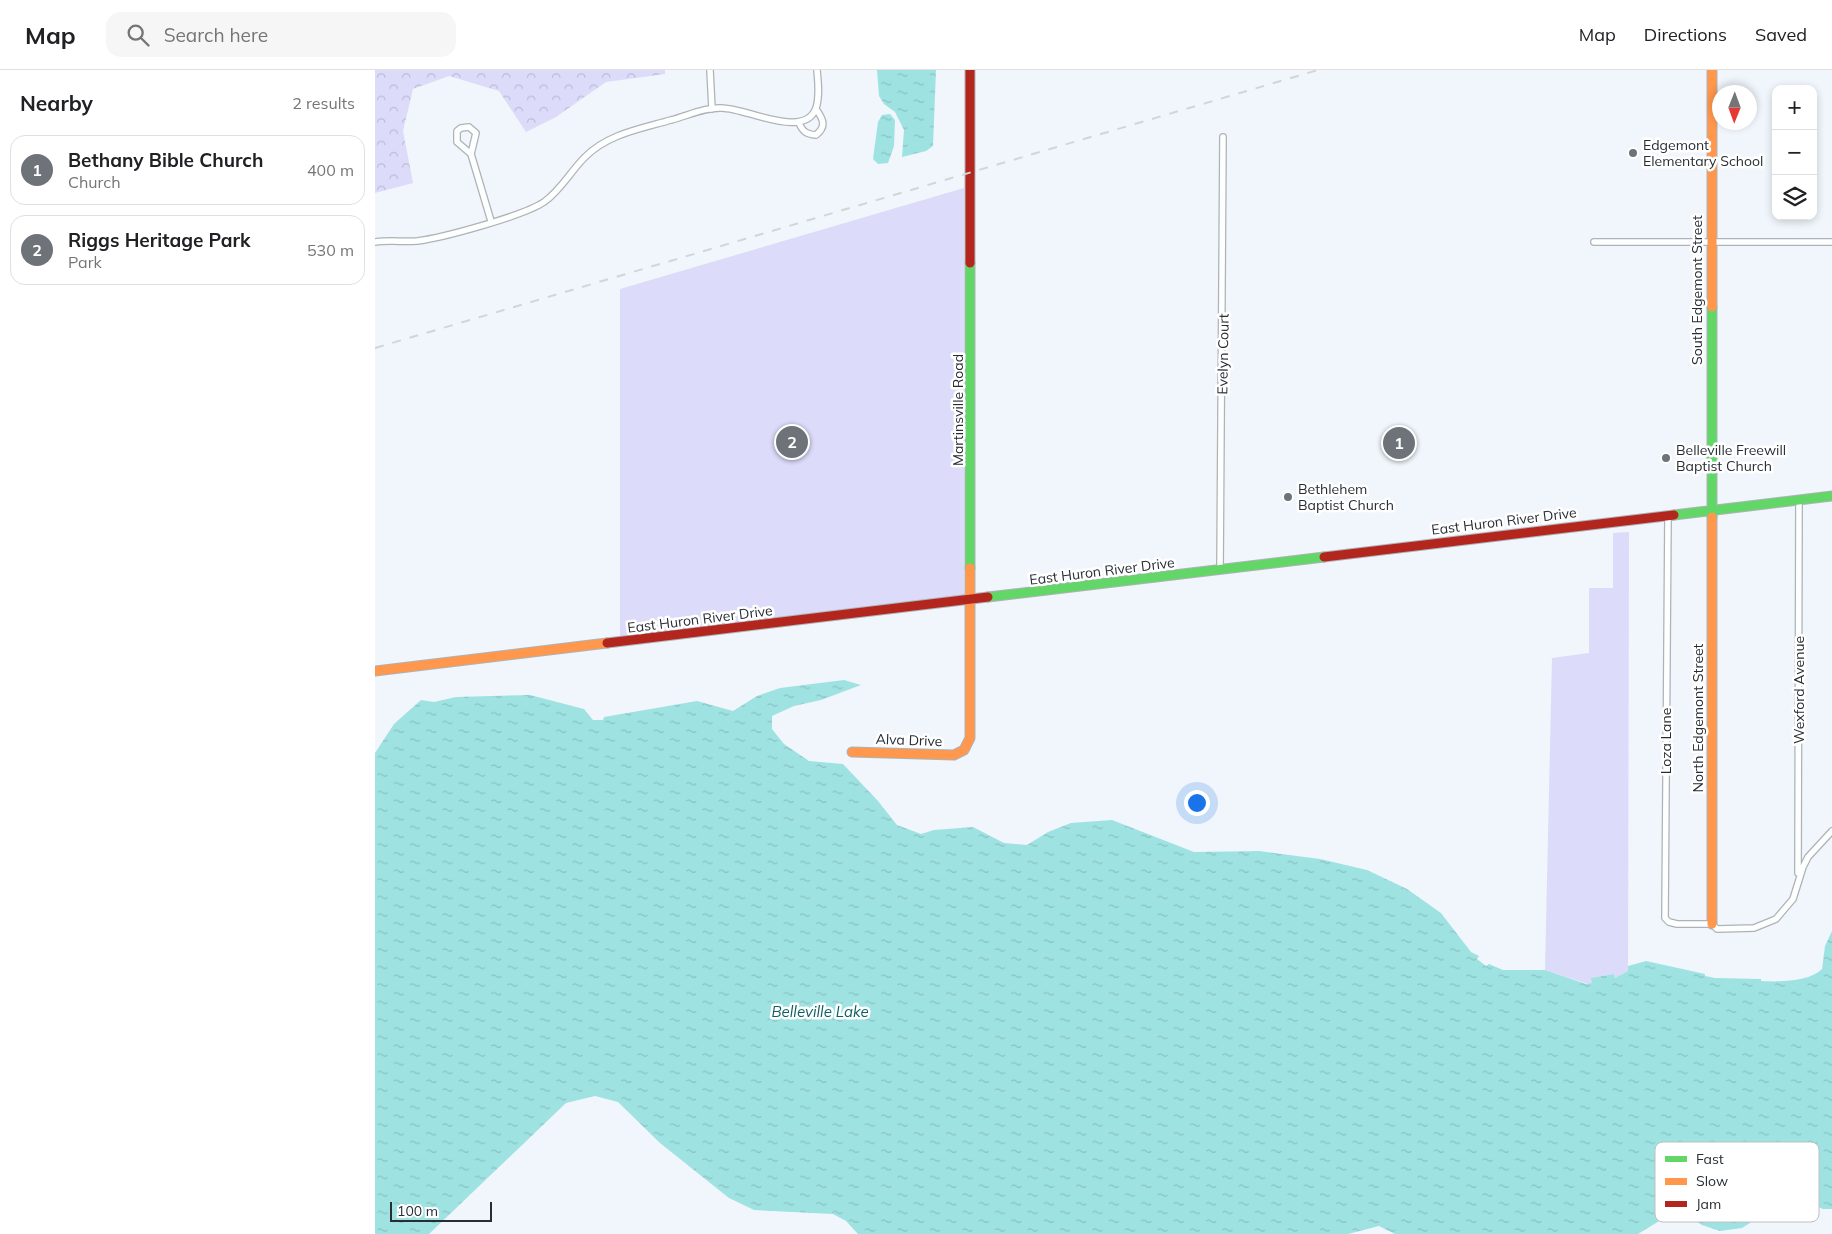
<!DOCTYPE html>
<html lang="en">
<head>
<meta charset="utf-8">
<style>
	body { margin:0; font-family:Mulish,sans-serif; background:#f6f6f6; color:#202124 }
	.controls { position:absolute; right:15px; top:15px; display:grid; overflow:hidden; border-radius:10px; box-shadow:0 2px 8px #0003 }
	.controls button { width:45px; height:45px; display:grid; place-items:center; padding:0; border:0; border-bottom:1px solid #e0e0e0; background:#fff; color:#202124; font:25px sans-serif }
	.compass { position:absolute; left:1337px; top:15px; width:45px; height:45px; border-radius:50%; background:#fff; box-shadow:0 2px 8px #0003; rotate:181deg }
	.scale { position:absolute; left:15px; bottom:12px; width:102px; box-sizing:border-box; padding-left:5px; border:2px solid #272d33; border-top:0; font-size:14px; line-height:18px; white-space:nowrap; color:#272d33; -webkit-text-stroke:4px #fff; paint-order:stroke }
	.you { position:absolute; left:821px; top:732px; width:18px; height:18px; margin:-12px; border:4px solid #fff; border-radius:50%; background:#1a73e8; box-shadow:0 0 0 8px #1a73e833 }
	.badge { display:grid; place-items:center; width:32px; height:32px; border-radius:50%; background:#6d7379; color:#fff; font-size:16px; font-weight:700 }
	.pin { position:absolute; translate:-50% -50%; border:2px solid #fff; box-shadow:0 1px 5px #0006 }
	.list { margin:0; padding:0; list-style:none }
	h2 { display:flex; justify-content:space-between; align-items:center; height:65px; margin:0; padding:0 20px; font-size:21px }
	h2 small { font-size:16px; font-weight:400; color:#757577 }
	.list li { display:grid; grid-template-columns:32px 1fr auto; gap:15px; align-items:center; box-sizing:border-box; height:70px; margin:0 10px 10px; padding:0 10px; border:1px solid #e0e0e0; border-radius:15px }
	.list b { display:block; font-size:19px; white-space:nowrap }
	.list p { margin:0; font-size:16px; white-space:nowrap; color:#757577 }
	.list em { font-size:16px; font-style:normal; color:#757577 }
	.icon { flex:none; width:28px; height:28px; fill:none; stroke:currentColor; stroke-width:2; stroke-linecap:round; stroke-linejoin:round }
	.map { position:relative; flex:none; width:1457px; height:1164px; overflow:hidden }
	header { display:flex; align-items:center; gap:30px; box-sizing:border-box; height:70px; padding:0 25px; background:#fff; border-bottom:1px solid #e0e0e0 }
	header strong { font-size:24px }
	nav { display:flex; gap:28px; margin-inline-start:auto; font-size:18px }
	.search { width:350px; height:45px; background:#f6f6f6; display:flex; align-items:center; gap:12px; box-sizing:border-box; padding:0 18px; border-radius:15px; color:#757577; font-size:19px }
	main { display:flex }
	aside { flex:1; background:#fff }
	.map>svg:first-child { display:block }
	.forest { fill:url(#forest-crowns) }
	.park { fill:#dcdbf9 }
	.water { fill:url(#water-ripples) }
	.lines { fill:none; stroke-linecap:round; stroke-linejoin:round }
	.street-casing { stroke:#adb3b7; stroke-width:8 }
	.fast-casing { stroke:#adb3b7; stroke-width:11 }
	.slow-casing { stroke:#adb3b7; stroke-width:11 }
	.jam-casing { stroke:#adb3b7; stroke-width:11 }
	.street { stroke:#fdfefe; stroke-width:5.5 }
	.fast { stroke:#63d668; stroke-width:9 }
	.slow { stroke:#ff974d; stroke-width:9 }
	.jam { stroke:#b3261e; stroke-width:9 }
	.rail { stroke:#d3d5d6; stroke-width:2; stroke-dasharray:9 9; stroke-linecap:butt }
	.poi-dot { fill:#6d7379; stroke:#fff; stroke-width:2 }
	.labels { text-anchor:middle; stroke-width:5; stroke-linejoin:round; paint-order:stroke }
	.poi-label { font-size:14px; fill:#272d33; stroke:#fff; text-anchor:start }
	.street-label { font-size:14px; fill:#272d33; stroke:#fff }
	.water-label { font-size:15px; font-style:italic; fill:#0e5f5f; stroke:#fff }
	.key { fill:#fff; stroke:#bec0c2; stroke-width:1 }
	.key-label { font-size:14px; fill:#272d33 }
</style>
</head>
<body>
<header>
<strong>Map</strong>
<div class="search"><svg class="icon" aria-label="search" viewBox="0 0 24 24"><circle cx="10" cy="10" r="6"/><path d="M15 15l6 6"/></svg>Search here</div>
<nav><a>Map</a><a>Directions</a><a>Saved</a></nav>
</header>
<main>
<aside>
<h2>Nearby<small>2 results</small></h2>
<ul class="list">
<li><span class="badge">1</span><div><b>Bethany Bible Church</b><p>Church</p></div><em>400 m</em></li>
<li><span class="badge">2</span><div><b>Riggs Heritage Park</b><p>Park</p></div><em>530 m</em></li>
</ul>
</aside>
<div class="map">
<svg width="1457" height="1164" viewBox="0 0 1457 1164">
	<defs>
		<pattern id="forest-crowns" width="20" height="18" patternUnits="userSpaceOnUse" patternTransform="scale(1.25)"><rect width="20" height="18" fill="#dcdbf9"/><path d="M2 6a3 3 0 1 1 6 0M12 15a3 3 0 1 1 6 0" fill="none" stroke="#bdbcd6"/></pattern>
		<pattern id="water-ripples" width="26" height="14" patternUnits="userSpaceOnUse" patternTransform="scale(1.25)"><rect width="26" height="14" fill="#9fe2e2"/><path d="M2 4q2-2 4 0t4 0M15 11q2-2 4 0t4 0" fill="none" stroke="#89c2c2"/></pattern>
	</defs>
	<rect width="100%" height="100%" fill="#f0f6fb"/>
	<path class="forest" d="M0,0h290v4l-59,8 -50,35 -30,15 -27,-41 -50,-15 -36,13 -10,42 10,52 -38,10z"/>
	<path class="park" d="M589,118v407l-344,41v-347z
		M1254,462l-1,439 -13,7 -1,-4 -22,4v5l-4,1 -43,-14 7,-312 37,-5v-65h24v-55z"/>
	<path class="water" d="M502,0h59l-3,76 -7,5 -24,6 2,-27 -9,-18 -11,-8 -5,-8z
		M515,44l5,6 -1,26 -6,17 -10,1 -5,-5 5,-37 4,-7z
		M469,610l17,5 -40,15 -27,6 -22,10v13l12,15 25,17 34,3 35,37 19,24 24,9 13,-4 39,-3 31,16 23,2 21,-13 23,-9 41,-3 82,32 65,-1 61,8 47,11 40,19 34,24 30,39 8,4 -2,3 9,7 3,-2 14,6h42l41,14 6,-1 -1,-5 23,-4 1,4 13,-7v-5l18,-5 59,13v2l10,2 46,1v2c17,1 48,1 61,-12l3,-23 7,-15v278h-9l-25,-11 -26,11 -30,19 -22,3 -18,-6 -18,-11 -15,1 -31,19h-243l-16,-8 -31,8h-490l-12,-13 -13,-7 -79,-4 -25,-12 -69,-55 -42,-41 -23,-6 -29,7 -137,131h-54v-481l19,-29 27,-24 13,2 22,-5 74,-2 54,14 9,11h10l1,-3 93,-16 36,10 24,-15 23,-8z"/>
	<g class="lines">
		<g class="street-casing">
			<path id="street" d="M335,0l2,39
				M424,53c4,9 7,11 17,12 11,-9 7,-16 0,-26
				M96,84l5,-21 -7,-6 -8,1 -4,3v11l14,12 20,67
				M0,172c14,-2 28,0 42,-1 25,-3 106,-25 127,-39 17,-12 26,-30 41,-45 23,-23 55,-28 86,-37 16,-4 34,-13 51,-12 24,0 83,32 94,0 4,-12 2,-26 1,-38
				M1219,172h238
				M1293,446l-3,402 4,4 8,2h35l5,5 37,-1 22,-9 17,-20 10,-32 5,-10 24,-26
				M845,500l3,-433
				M1423,803l1,-373"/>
		</g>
		<g class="fast-casing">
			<path id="fast" d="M595,193v305
				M1337,237v210
				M1299,445l158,-19
				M613,527l336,-40"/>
		</g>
		<g class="slow-casing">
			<path id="slow" d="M1337,0v237
				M1337,447v407
				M0,601l232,-28
				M477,682l102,3 10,-5 6,-12v-170"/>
		</g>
		<g class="jam-casing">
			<path id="jam" d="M595,0v193
				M949,487l350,-42
				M232,573l381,-46"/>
		</g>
		<use href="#street" class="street"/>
		<use href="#fast" class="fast"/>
		<use href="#slow" class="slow"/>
		<use href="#jam" class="jam"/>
		<path class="rail" d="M0,278l943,-278"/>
	</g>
	<g class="poi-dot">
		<circle cx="1258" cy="83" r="5"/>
		<circle cx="1291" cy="388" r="5"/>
		<circle cx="913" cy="427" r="5"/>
	</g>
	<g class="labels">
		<g class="poi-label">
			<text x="1268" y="80">Edgemont<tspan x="1268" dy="16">Elementary School</tspan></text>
			<text x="1301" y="385">Belleville Freewill<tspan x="1301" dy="16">Baptist Church</tspan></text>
			<text x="923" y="424">Bethlehem<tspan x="923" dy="16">Baptist Church</tspan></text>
		</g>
		<g class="street-label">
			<text transform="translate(1322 220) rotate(-90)" y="5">South Edgemont Street</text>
			<text transform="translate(848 284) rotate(-89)" y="5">Evelyn Court</text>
			<text transform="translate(583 340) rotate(-90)" y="5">Martinsville Road</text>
			<text transform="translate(1129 451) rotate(-7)" y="5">East Huron River Drive</text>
			<text transform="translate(727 501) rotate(-7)" y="5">East Huron River Drive</text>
			<text transform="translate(325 549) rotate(-7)" y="5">East Huron River Drive</text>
			<text transform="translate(1424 620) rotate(-90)" y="5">Wexford Avenue</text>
			<text transform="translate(1323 648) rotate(-90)" y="5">North Edgemont Street</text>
			<text transform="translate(534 670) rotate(2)" y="5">Alva Drive</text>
			<text transform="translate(1291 671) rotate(-90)" y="5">Loza Lane</text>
		</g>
		<g class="water-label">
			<text x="445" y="947">Belleville Lake</text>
		</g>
	</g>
	<rect x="1280" y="1072" width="164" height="80" rx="8" class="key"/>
	<rect x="1290" y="1086" width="22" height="6" fill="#63d668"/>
	<rect x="1290" y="1108" width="22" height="7" fill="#ff974d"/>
	<rect x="1290" y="1131" width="22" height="6" fill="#b3261e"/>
	<g class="key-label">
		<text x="1321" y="1094">Fast</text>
		<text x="1321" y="1116">Slow</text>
		<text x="1321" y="1139">Jam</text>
	</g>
</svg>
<div class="controls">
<button>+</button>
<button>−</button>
<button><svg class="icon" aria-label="layers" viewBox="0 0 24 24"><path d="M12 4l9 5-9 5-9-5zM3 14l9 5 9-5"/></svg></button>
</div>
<svg class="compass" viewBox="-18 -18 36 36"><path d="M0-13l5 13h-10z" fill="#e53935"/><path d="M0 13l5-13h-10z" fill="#757577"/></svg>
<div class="scale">100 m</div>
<div class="you"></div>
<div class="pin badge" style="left:1024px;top:373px">1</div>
<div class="pin badge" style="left:417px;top:372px">2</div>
</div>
</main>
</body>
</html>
